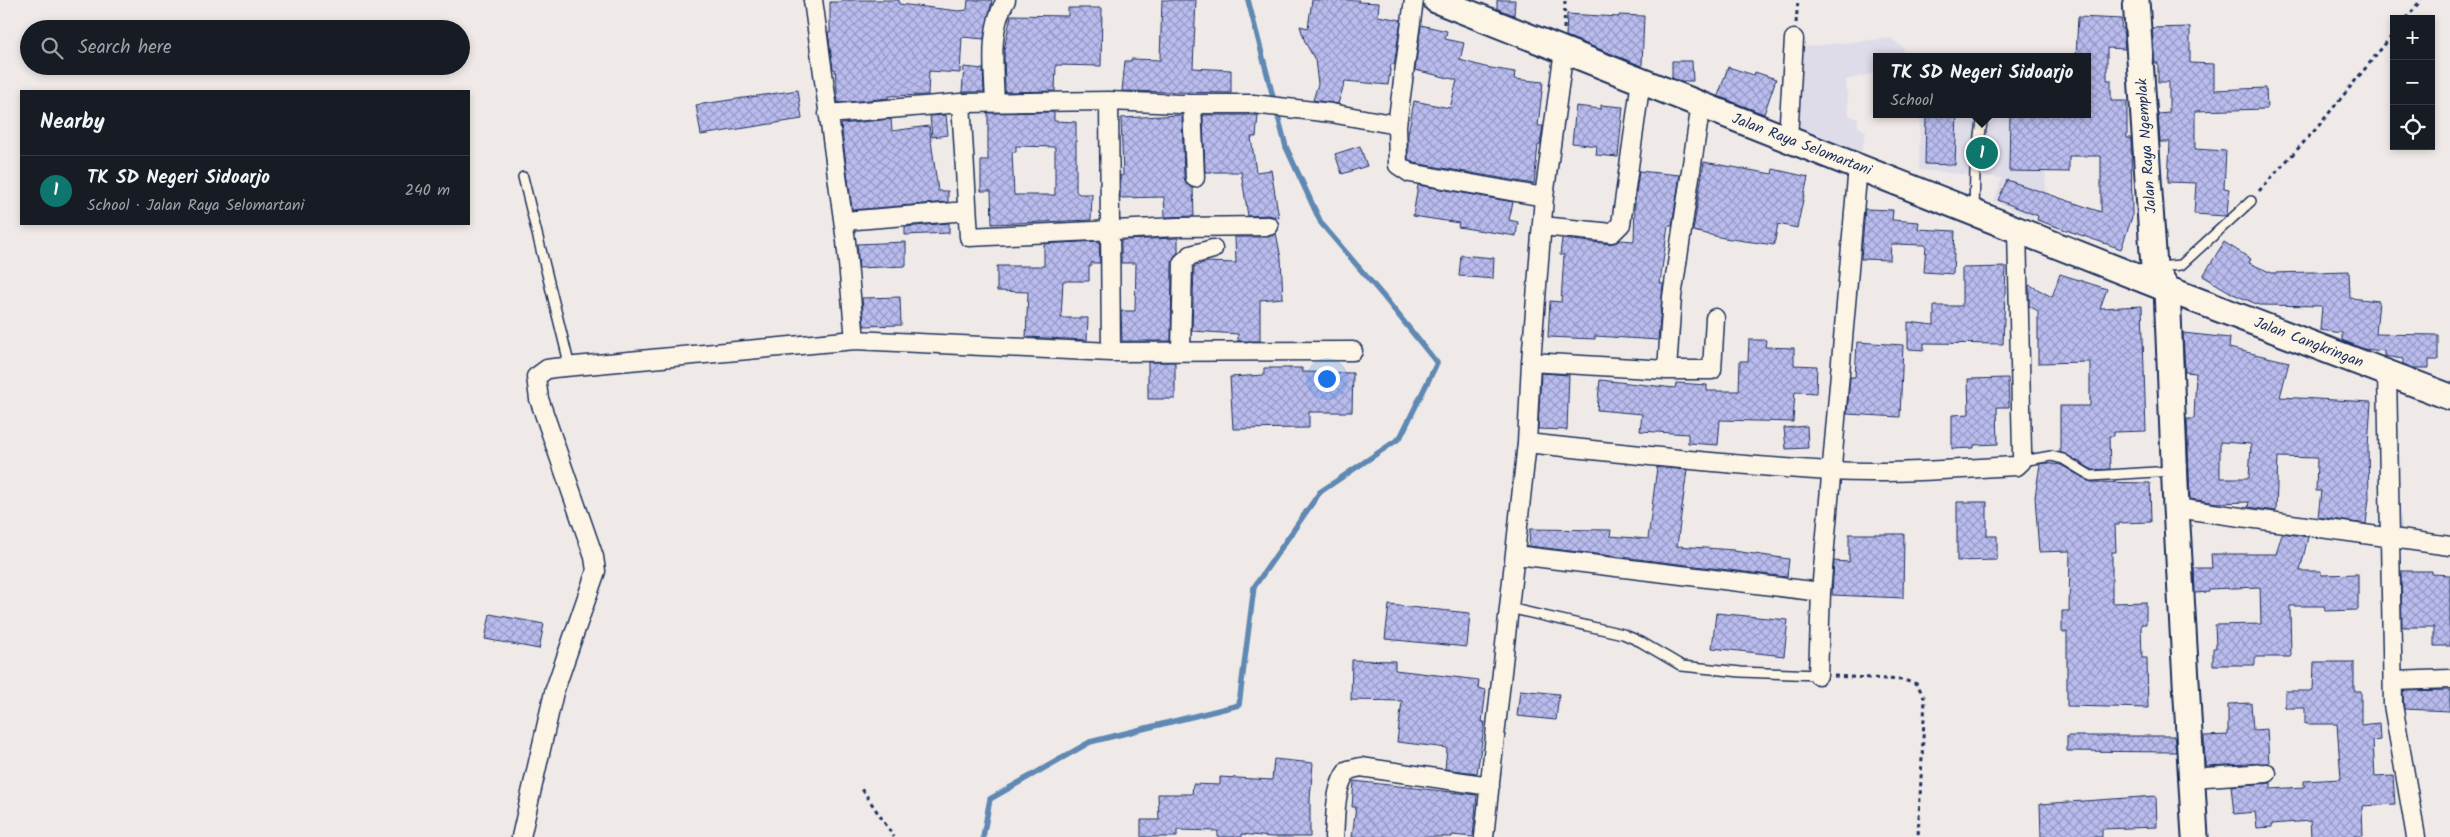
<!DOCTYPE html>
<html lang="en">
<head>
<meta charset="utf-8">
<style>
	body { margin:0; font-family:Kalam,sans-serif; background:#20242c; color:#f1f3f6 }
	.controls { position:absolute; right:15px; top:15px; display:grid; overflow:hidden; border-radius:0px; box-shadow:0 2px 8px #0003 }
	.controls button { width:45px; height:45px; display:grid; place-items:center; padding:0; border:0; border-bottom:1px solid #363941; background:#171b24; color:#f1f3f6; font:25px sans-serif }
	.you { position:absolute; left:1326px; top:378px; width:18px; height:18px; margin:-12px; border:4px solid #fff; border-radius:50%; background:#1a73e8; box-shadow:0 0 0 8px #1a73e833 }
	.badge { display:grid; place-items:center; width:32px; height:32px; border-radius:50%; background:#0f766e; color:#fff; font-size:16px; font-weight:700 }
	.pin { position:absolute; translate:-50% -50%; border:2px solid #fff; box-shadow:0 1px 5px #0006 }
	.popup { position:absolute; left:1873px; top:53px; width:218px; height:65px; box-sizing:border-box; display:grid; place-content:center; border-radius:0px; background:#171b24; filter:drop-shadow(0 1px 4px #0005); font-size:16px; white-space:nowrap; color:#9ea1a6 }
	.popup b { font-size:19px; color:#f1f3f6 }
	.popup::after { content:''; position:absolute; left:50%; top:100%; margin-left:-10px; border:10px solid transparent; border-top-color:#171b24 }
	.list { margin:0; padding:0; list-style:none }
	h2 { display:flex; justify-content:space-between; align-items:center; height:65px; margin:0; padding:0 20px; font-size:21px }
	h2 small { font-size:16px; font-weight:400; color:#9ea1a6 }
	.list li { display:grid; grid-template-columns:32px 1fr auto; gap:15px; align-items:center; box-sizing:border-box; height:70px; padding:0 20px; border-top:1px solid #363941 }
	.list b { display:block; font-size:19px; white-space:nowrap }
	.list p { margin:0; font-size:16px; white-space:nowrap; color:#9ea1a6 }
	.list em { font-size:16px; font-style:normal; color:#9ea1a6 }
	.icon { flex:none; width:28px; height:28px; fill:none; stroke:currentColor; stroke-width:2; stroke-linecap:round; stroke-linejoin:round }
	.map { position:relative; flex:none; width:2450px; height:837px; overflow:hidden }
	.search { position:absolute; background:#171b24; box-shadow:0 2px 8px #0003; left:20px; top:20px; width:450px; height:55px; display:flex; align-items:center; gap:12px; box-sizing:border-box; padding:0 18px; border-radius:28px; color:#9ea1a6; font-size:19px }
	.panel { position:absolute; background:#171b24; box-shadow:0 2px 8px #0003; left:20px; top:90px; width:450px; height:135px; border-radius:0px }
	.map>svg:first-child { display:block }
	.built { fill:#dfdce9 }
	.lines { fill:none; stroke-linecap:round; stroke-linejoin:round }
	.stream { stroke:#5e88b2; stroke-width:5.5 }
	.building { fill:url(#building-cross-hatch); stroke:#1b2f5e; fill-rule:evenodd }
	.lane-casing { stroke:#1b2f5e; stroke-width:12 }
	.street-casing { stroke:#1b2f5e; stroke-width:21 }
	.secondary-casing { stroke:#1b2f5e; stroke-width:29 }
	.path { stroke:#1b2f5e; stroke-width:3; stroke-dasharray:4 4; stroke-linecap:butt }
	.lane { stroke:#fcf5e5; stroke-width:9 }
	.street { stroke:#fcf5e5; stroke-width:18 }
	.secondary { stroke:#fcf5e5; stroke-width:25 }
	.labels { text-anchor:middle; stroke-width:5; stroke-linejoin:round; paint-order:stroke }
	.street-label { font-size:15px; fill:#1b2f5e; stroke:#fcf5e5 }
</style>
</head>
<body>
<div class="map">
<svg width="2450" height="837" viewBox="0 0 2450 837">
	<defs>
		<pattern id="building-cross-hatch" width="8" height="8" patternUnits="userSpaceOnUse" patternTransform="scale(1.25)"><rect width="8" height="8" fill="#babcee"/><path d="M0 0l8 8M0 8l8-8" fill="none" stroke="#9699c4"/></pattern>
	</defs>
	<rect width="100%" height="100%" fill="#efeae7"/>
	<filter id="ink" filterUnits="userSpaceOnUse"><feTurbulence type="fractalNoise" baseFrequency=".02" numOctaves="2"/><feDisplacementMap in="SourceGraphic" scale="10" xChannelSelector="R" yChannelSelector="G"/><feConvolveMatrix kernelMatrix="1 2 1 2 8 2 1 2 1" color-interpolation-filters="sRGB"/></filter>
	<g filter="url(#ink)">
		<path class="built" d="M1891,38l13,10 -2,9h-25v16l-31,7 3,35 9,4v7l8,6 -5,20 -66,-24 6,-81z
			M1920,114h123l3,75 -10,27 -4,2 -38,-17 8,-23 -83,-8z"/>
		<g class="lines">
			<path class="stream" d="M983,837l7,-38 100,-57 149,-37 15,-118 66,-95 80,-54 37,-75 -53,-66 -63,-74 -35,-76 -38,-147"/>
		</g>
		<path class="building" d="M841,0h58v4l60,7 8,-1 1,-10h24l-8,39 -22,-2 -2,36 -31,-2 -1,24 -40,1 1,2 -51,5 -3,-34h-2l-5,-37h2v-30h11z
			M1162,0h34l-3,68 38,2v23l-109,-2 3,-30h6v-2l29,1z
			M1312,0h47l-1,2 21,1 -1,13 23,4 -7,45 -3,-1 -3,21 -43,-4 -7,23 -25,-4 5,-16 -3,-24 -10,-18 -5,-16 8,2z
			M1497,0h18l-1,15 -17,-6z
			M1068,8h34l-1,58 -45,-1 -1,26 -50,1 -1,-42 7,-35 57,1z
			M1567,14l52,3v-2l25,1 -2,50 -76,-30z
			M2078,17l44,2 -1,9h2l2,21 -18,-1v32h4v21h16v37h4l1,79 -11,32 -84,-29 1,-4 -40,-16 9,-20 94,32v-56h-32v16l-60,-1 1,-57h77v-57h-11z
			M1421,25l26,6 -2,8 19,4 -4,17 25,7 30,5 -1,7 29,3 -5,44h5l-3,19h-2l-4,39 -120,-21 -6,-4v-25l6,-33 36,7 7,-28 -42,-10z
			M2190,27v36l24,1v26l52,-2 1,21 -72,2v38l31,2 -2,37 5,1 -2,26 -2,1 -31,-2 2,-31 -28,-1 2,-40h-10l-2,-28 11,-1v-31h-11v-19h-3l-3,-35z
			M1672,61h20l1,20h-13l-8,-3z
			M964,67l19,2 1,23h-22z
			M1728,67l26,8 1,-3 21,7 -12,35 -46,-18z
			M798,90l4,29 -101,16 -5,-30z
			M1601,105l22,2 -5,50 -22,-2 1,-9 -25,-3 4,-37 25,3z
			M1054,112v9l22,1v69l3,3h13l-1,26 -99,4 -1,-33h-10v-31h7v-47zM1016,146l39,1v48h-41l-2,-43h4z
			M1926,114h31l-2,51 -30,-1z
			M946,115l2,20 -16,2 -2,-21z
			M1182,115l2,63 2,6 7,4 1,28 -29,1 -1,-20 -44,1v-22l3,-1 -2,-57z
			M1203,115h55l-2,22h-5l5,35 15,-2 8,48 -10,-3 -21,1 -7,-44h-36z
			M891,119l1,12 37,-5 9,65h10v11l-96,8 -11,-86z
			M1360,146l7,20 -25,8 -7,-20z
			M1704,162l68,12 1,-5 35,8 -11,51 -19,-4 -4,21 -50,-7 -31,-7z
			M1639,171l41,4 -8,51h-4l-8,57 3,1 -5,56 -63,-4v3l-47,-2 2,-36 11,1 3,-47h-4l2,-16 49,5 9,-4 14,1 1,-40z
			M1418,185l95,17 -4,18 9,2 -2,14 -58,-9 1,-4 -46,-7z
			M1865,209l28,1 -1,10 27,2 -1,7 37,2 -2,43 -29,-2 2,-27 -35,-1 -1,16 -29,-1z
			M949,223v10l-44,2v-8z
			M1276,233l5,25 2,40 -23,2v41h-22v-7l-46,-3 2,-64 12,-5 30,1 -1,-26h34z
			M1178,238v15l-6,9 -1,79h-49l-1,-30h14l1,-48h-15v-23z
			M1099,241l1,22h-9v3h-2v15h-26l-2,37h27l-1,22 -61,-3 2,-45 -31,-1v-25h47v-22z
			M906,242v24l-47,2 -2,-24z
			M2224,242l27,17 -2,4 23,10 77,-2 1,27 29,3 -3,33 62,1v25h-9v8h-16l-10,-4v-5l-19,-3v-5l-20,-2 -22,-9v-7l-22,-3 2,-24 -63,-1 -26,-11 -30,-18z
			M1461,255l33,3 -1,21 -34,-3z
			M2006,267l-3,77 -79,-1v7l-16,-1v-27l26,3v-19h28v-38z
			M2060,274l47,15 -7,19 42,-2 4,125 -32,1v4h-5l1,33 -17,1 -33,-18v-46h30v-44l-52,1v-52l-9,-5v-20l1,-1 22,12z
			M900,297l1,28 -37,1 -2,-28z
			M2183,333l47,5 -1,10 60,14 -9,35 91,5 -3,44 1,52 -3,26 -48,-7 3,-26h-5l1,-33 -39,-1 -2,54 -28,-4 1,-5 -31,1 -28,-4 -3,-80h7l2,-46 -11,-1zM2220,442l31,2 -2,34h-29z
			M1749,340h17l-1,7 29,1v17l23,1 -1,27 -21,-1 -2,30 -73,-2 -2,25 -30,-2v-9l-48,-3 2,-17 -45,-4 3,-30 75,8 1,-5 31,2v6h32l1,-30h8z
			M1857,342l46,3 -3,72 -53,-3 3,-37h5z
			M1148,362h27v37h-27z
			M1264,368h38v4l51,1 -1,39h-43v16l-76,1 -3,-52 34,-2z
			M1541,373l28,2 -2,55 -29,-1z
			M2008,378l1,29h-12l1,37 -24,1v3l-22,1v-34l17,-1 -1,-35z
			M1807,426l1,22 -22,1 -2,-21z
			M2045,463l16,2 30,17 59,1 1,39 -32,1v2h-4l1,27h-4v51l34,-1v22h-5l1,34h5l1,50 -81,-2v-74h-5v-21h7l1,-60 -31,1 -4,-55 5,-33z
			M1657,467l30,3 -10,76 57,4v1l55,8 -2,18 -258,-31 1,-17 81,1 -1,6 38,3z
			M1957,502h30v34h10v24l-40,1z
			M2282,533l26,4 -8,34h21v4l37,-1v36l-33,1 -1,-5h-34l1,51h-36v8h-42v-17h3l-1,-23 46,-1 -1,-37 -51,2v3l-14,1 -1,-25h18l-1,-14h65z
			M1849,534h55l-1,64 -71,-3 2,-34 15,1z
			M2401,571h31v3l18,1v71h-16v-19h-32z
			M1389,605l81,8 -3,34 -82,-8z
			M1716,613l72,7 -4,36 -72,-8z
			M490,614l54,10 -5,25 -54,-10z
			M1352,660l43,1v9l84,10 -1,8 8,2 -4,32h3l-8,51 -32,-4 2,-21 -50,-6 5,-41 -51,-1z
			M2314,662h40v29h7v34l18,-2 1,17 -7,1 2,36 18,-1 2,28 -33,2 1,30 -52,1 -1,-16 -38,3v3l-15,1 -2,-16 -21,2 -3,-28 40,-3v6l33,-2v-6l37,-2 -4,-55h-32v-16h-20v-17h28z
			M1520,690l39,4 -3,26 -39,-4z
			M2450,690v21l-46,-2 -1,-18z
			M2251,703l2,27 14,-1 2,34 -64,3 -1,-30 24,-1v-31z
			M2067,736h107l2,16 -109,-1z
			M1274,759l39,4 -3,36v38h-39l-29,-3v3h-24v-6l-41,-1v7h-36v-17h18l-1,-26h34l1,-10 27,1v-8l52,3z
			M1354,781l123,14 -4,42 -21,-2v2h-100l4,-30h-4z
			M2156,796l1,31 -55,2v8h-61l-1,-33z"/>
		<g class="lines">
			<g class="lane-casing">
				<path id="lane" d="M523,177l47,190
					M1974,211l1,-40 8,-56
					M2157,267l24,-2 70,-64
					M2022,461l29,-5 12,3 28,17 81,-5
					M1509,608l114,26 18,8 41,24 59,6 77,3"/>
			</g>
			<g class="street-casing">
				<path id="street" d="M1109,101l2,251
					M961,103l8,134 208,-10 92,-1
					M995,103c-1,-33 -7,-74 11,-103
					M1192,104l3,74
					M828,114l133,-11 148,-2 71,3h73l78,9 66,12 1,40 12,8 134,24
					M1397,125l17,-125
					M1788,138l6,-99
					M844,221l123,-10
					M1542,226l70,7 9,-9 20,-144
					M855,340l256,12 242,-1
					M1181,351l2,-89 8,-7 22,-6
					M1531,362l136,8h45l3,-52
					M1667,370l5,-73 29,-193
					M2387,372l6,333 23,132
					M1527,443c101,11 202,22 303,28 62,3 125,-2 187,-5l5,-5v-9l-5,-224
					M2176,508l274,38
					M1516,555l305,37
					M1818,675l3,-83 37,-426
					M2393,681l57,-2
					M2191,778l76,-5
					M521,837l33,-145 42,-121 -2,-14 -55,-158 -3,-22 11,-8 7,-1 301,-28 -9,-99 -33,-241
					M1334,837c2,-23 0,-49 14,-67l13,-3 129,19
					M1484,837l43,-394 4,-81 13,-165 20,-147"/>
			</g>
			<g class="secondary-casing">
				<path id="secondary" d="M1436,0l731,289 283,108
					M2136,0l18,267 13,22 9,219 19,329"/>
			</g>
			<path class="path" d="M2406,19l15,-19
				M1796,23l2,-23
				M1564,29l1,-29
				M2259,191l57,-62 78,-96
				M1834,676l69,4 14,4 8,15 -7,138
				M862,789l32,48"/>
			<use href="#lane" class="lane"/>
			<use href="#street" class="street"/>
			<use href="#secondary" class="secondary"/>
		</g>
	</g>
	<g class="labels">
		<g class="street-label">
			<text transform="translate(1802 144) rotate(21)" y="5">Jalan Raya Selomartani</text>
			<text transform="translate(2146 146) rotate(-94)" y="5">Jalan Raya Ngemplak</text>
			<text transform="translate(2309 342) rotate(21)" y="5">Jalan Cangkringan</text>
		</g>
	</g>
</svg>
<div class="controls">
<button>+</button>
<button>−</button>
<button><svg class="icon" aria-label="locate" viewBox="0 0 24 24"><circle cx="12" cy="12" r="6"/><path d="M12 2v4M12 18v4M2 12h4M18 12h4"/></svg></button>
</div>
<div class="you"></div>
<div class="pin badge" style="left:1982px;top:153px">1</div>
<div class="popup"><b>TK SD Negeri Sidoarjo</b>School</div>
<div class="search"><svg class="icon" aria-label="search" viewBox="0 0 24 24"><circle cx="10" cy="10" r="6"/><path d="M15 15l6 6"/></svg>Search here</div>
<section class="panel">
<h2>Nearby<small></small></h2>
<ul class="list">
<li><span class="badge">1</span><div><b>TK SD Negeri Sidoarjo</b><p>School · Jalan Raya Selomartani</p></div><em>240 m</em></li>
</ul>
</section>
</div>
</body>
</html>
